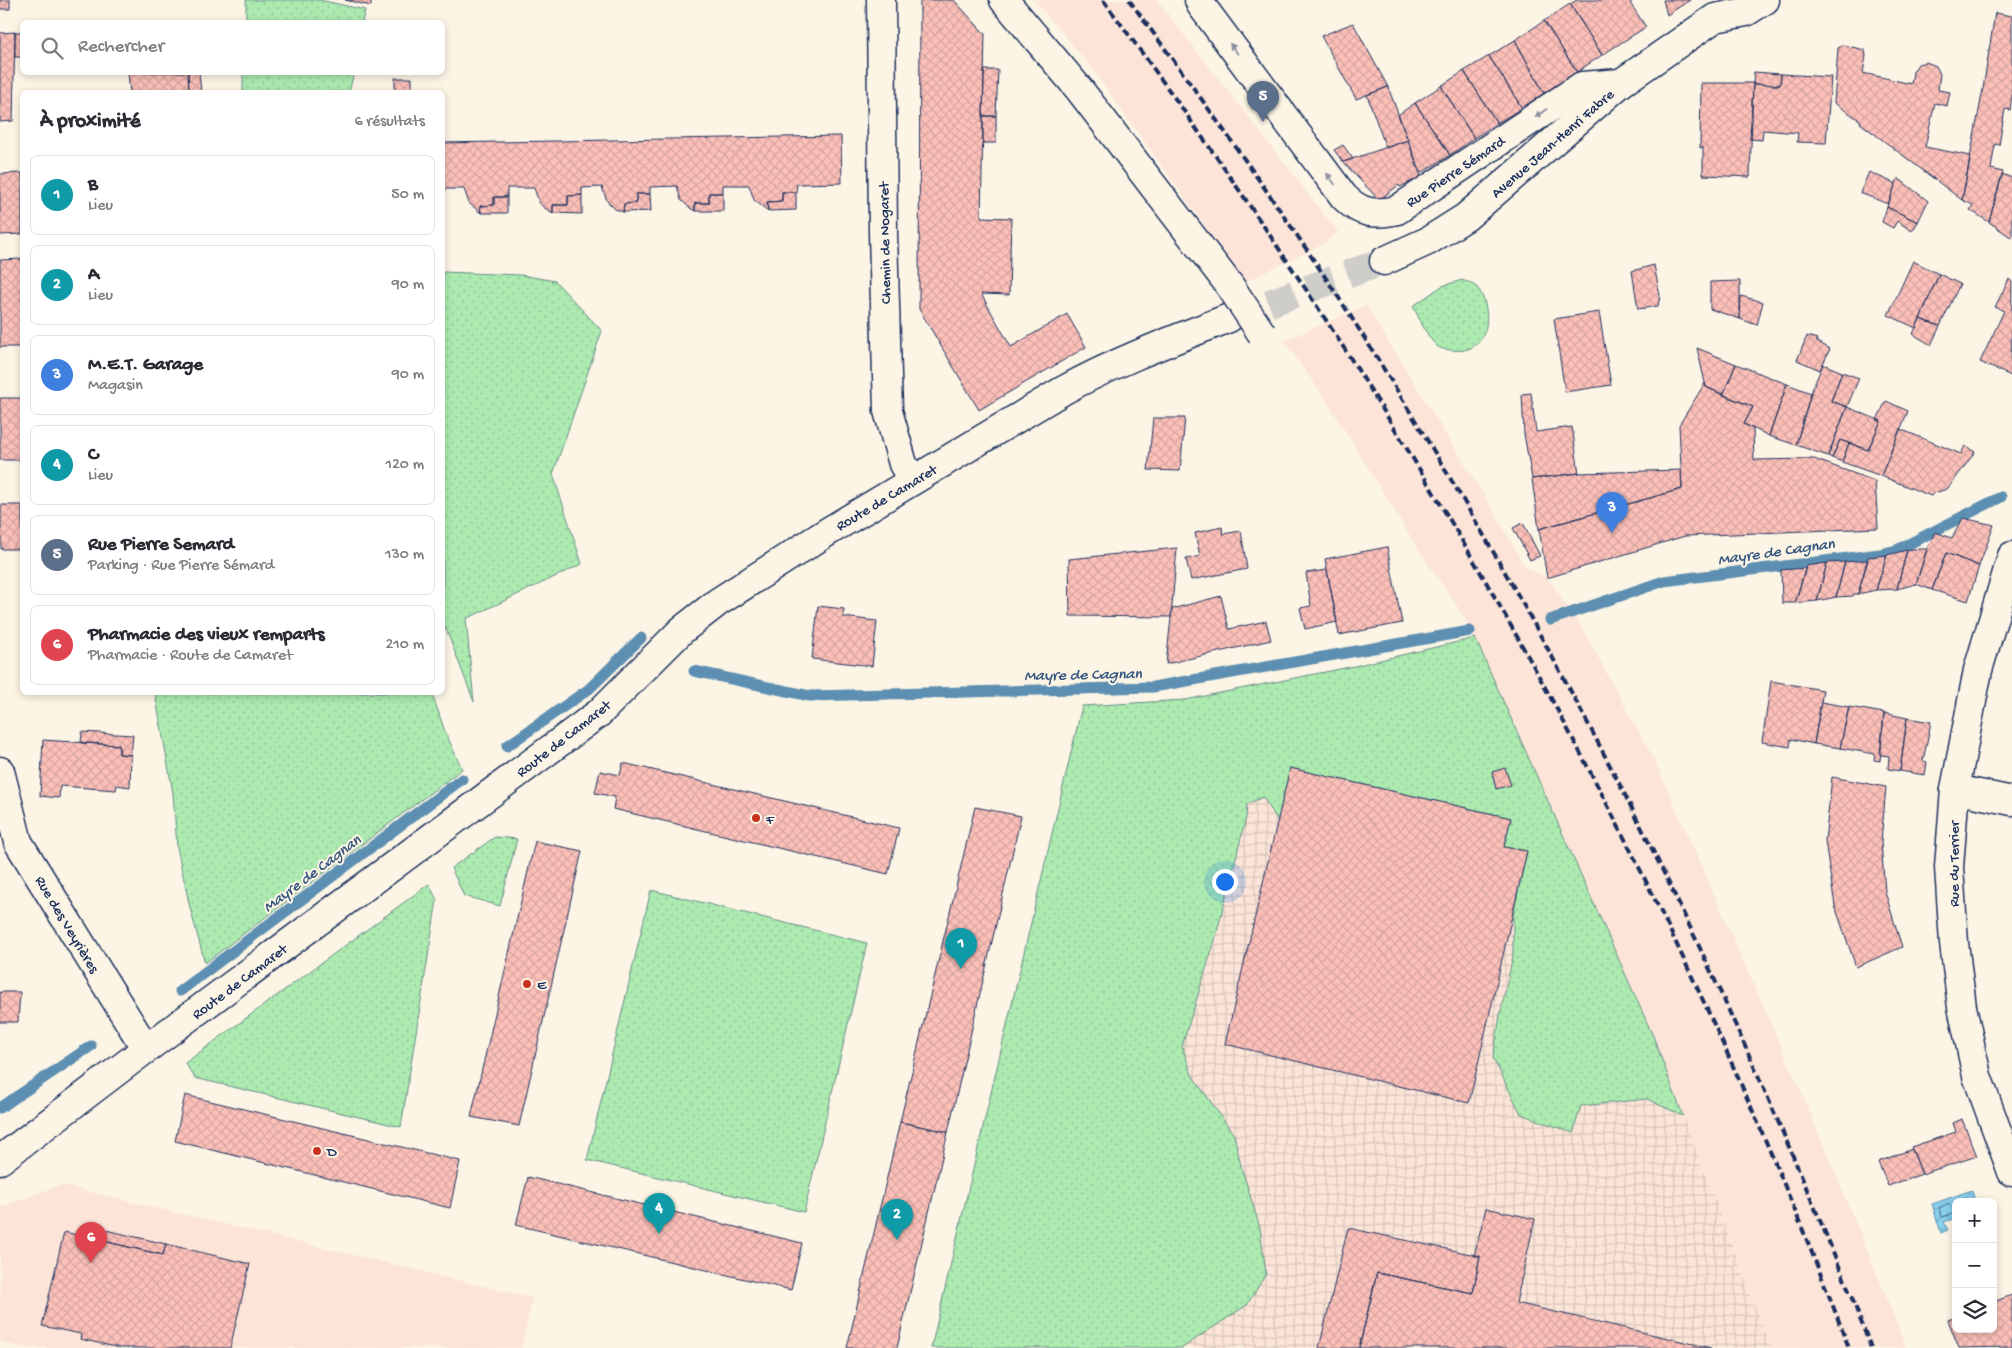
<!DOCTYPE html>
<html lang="fr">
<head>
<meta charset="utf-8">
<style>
	body { margin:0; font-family:"Gochi Hand",sans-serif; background:#f2f2f3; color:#2b2b33 }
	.controls { position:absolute; right:15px; bottom:15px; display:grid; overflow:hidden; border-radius:8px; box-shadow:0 2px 8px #0003 }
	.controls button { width:45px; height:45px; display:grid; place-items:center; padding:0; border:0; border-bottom:1px solid #e1e1e2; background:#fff; color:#2b2b33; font:25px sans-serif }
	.you { position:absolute; left:1224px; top:881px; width:18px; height:18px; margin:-12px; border:4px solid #fff; border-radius:50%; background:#1a73e8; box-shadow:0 0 0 8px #1a73e833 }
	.badge { display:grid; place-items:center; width:32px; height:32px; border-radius:50%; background:#c8321e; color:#fff; font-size:16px; font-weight:700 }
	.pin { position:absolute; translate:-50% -41px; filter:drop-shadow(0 1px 2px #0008) }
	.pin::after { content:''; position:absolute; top:26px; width:18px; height:15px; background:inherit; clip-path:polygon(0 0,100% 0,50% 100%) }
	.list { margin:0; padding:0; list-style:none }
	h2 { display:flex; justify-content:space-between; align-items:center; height:65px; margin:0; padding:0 20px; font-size:21px }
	h2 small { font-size:16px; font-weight:400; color:#7c7c81 }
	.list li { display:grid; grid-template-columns:32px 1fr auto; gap:15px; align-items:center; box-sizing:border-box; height:80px; margin:0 10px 10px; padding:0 10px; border:1px solid #e1e1e2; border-radius:8px }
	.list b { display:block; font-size:19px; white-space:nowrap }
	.list p { margin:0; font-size:16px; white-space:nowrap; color:#7c7c81 }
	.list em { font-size:16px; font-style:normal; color:#7c7c81 }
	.icon { flex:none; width:28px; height:28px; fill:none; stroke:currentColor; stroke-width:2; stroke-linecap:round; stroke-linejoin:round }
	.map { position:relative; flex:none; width:2012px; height:1348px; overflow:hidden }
	.search { position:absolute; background:#fff; box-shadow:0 2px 8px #0003; left:20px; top:20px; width:425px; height:55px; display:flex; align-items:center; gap:12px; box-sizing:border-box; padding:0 18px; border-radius:8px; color:#7c7c81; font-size:19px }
	.panel { position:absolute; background:#fff; box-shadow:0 2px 8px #0003; left:20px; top:90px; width:425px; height:605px; border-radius:8px }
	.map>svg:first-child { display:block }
	.built { fill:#fce5d8 }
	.industrial { fill:url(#industrial-grid) }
	.grass { fill:url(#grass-dots); stroke:#648c87 }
	.water { fill:url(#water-waves); stroke:#5d8fb2 }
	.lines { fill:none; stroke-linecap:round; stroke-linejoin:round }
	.shore { stroke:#476f96; stroke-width:1 }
	.stream { stroke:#5d8fb2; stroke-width:11 }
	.building { fill:url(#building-cross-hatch); stroke:#1b2f5e }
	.secondary-tunnel { stroke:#cfcdca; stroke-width:28; stroke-dasharray:28 14; stroke-linecap:butt }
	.minor-casing { stroke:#1b2f5e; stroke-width:31 }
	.secondary-casing { stroke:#1b2f5e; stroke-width:31 }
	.minor { stroke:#fcf5e5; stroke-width:28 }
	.secondary { stroke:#fcf5e5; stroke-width:28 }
	.rail { stroke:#1b2f5e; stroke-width:4; stroke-dasharray:8 4; stroke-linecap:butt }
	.minor-bridge-casing { stroke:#1b2f5e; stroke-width:31; stroke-linecap:butt }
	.minor-bridge { stroke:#fcf5e5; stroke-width:28 }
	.oneway { fill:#8c92a2 }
	.poi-dot { fill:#c8321e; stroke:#fcf5e5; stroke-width:2 }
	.labels { text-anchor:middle; stroke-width:4; stroke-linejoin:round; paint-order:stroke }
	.street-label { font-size:15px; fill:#1b2f5e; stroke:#fcf5e5 }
	.poi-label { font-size:15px; fill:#1b2f5e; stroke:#fcf5e5; text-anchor:start }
	.water-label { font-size:16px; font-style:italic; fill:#365781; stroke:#fcf5e5 }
</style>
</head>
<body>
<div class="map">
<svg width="2012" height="1348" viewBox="0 0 2012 1348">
	<defs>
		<pattern id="industrial-grid" width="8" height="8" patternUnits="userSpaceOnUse" patternTransform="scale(1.25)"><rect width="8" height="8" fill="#fce5d8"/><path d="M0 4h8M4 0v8" fill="none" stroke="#d7c5bc"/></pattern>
		<pattern id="grass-dots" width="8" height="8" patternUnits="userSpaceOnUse" patternTransform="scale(1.25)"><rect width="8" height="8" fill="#aceab0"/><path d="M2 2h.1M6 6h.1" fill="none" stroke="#93c99a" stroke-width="1.8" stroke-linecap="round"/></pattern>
		<pattern id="water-waves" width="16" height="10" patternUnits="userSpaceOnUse" patternTransform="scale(1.25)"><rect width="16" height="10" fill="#89cfea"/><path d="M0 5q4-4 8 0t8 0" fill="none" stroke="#76b2cb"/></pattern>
		<pattern id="building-cross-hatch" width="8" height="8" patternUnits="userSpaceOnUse" patternTransform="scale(1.25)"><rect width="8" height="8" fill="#fcc0b8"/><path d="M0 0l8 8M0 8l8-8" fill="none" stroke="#d7a5a1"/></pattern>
	</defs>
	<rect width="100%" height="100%" fill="#fcf5e5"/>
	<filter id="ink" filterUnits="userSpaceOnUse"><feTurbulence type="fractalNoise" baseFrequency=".02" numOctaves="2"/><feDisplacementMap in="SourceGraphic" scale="10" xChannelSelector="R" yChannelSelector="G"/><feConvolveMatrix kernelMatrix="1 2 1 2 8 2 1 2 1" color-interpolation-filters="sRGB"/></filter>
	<g filter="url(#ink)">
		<path class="built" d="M1034,0h123l181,232 -13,11 -80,39 -157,-219z
			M1366,305l129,208 30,54 23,11 33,48 74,135 149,337 80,193 22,57h-135l-118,-312 -178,-398 -13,-24 -46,-68 -90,-146 -42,-59z
			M61,1185l472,113 -12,50h-497l-24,-6v-135z"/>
		<path class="industrial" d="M1475,638l178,398 118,312h-840l151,-642 103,-6 165,-33z"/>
		<path class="grass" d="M246,0h74l45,10 -3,12h-116z
			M243,73v-1l111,1 -5,19h-106z
			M443,272l78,3 34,6 47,50 -49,143 29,90 -116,55 8,83 -31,-81z
			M1462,280c4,2 8,2 11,4 6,4 9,11 11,16 8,26 -1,55 -33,50 -4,0 -11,-1 -14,-4 -9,-7 -19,-30 -24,-40l29,-20z
			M1475,638l178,398 30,80 -36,-17 -66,7 -8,27 -52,-19 -28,-56 7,-43 13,-59v-41l14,-64 -23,-4 7,-29 -221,-50 -12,53 -15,-24 -16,7 -1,14 -31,122 -33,106 10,29 42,60 7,31 19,62 6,46 -19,31 -65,43h-251l151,-642 103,-6 165,-33z
			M155,693h277l12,36 18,40 -257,194 -15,-55 -13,-61 -4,-54z
			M495,837l22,2 -17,67 -36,-10 -13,-28z
			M429,884l8,16 -36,227 -206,-49 -10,-15z
			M651,890l216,53 -63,269 -217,-52z"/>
		<path class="water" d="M1972,1190l3,12h-19v16l-12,4 4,8 -7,3 -9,-29z"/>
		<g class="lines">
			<path class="shore" d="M1956,1213l-14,4 -3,-9 27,-10 3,4"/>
			<path class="stream" d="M1550,620l114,-39 216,-27 17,-4 104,-53
				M694,671l116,25 343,-9 317,-56
				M507,746l82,-57 52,-51
				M180,991l282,-212
				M0,1108l91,-62"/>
		</g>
		<path class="building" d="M0,0h10v9h-10z
			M345,0h26v6z
			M920,0h34l31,34 -4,183 30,1 -2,77 -28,-1 30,53 56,-33 19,33 -107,63 -60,-101z
			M1577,0h57l-4,3 16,24 -44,28 -32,-51z
			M1663,0h27l-23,15z
			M1570,4l32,51 -25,17 -33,-51z
			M1995,13l17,3v79l-2,15 -5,-1 -6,36 -4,-1 -4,25 12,3 -14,50 -19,-12 3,-5 -11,-5 21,-111z
			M1544,21l33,51 -33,21 -29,-53z
			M1353,23l35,64 -32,12 -35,-63z
			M15,32h7v25h-7z
			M15,32l-2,89 -13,1v-89z
			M1515,40l29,53 -22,15 -33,-52z
			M1843,45l22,5 1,6 -3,17 48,11 2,-12 5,-8 8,-2 10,4 4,8 -2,16 12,2 -3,14 -12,-3 -10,44 46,9 -9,44 -102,-77 1,-2 -27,-18 4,-55z
			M1489,56l33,52 -25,15 -33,-52z
			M984,70h14l-2,46h-13z
			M1464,71l33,52 -23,15 -33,-52z
			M188,72l1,20h-59l-2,-19z
			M188,72h11l2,20h-12z
			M1754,72l27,2 -1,11 -27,-1z
			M1781,74l50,3 -5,66 -29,-1 1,-9 -35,-3 -1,10 -12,-1 3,-55 27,1z
			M395,78h17v14h-17z
			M1701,83h52l-3,94 -47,-2v-28l-3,1z
			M1441,86l33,52 -24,17 -35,-52z
			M1388,87l20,53 -22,8 -19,-53z
			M1415,103l35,52 -29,18 -23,-58z
			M983,116h13v27h-13z
			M841,136l1,47 -45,1 -1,8h-14v9l-15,1 1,9 -14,-11 -5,-15h-26v8h-14v10h-14v8l-5,-3 -9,-8 -4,-14 -27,1v7h-14v9l-12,1 -1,8 -8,-3 -8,-8 -5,-14 -20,1v7l-14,1v9h-15v8l-10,-6 -4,-5 -5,-14h-27v9h-13v8l-14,1 1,7 -12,-10 -5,-14h-22v-46z
			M1408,140l13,37 -21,10 -1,-2 -20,15 -36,-38z
			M1343,145l10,14 -10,3 -9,-12z
			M1869,172l27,12 -8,20 -28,-11z
			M22,173v61l-22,1v-61z
			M2002,174l10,4v60l-23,-16z
			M1898,178l30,23 -10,21 -31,-15z
			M782,192h14v18l-28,1 -1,-9 15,-1z
			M709,193h14v18h-28v-8h14z
			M636,194h14l1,17 -28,1 1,-8 12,-1z
			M582,195v19l-29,-1v-8h15v-9z
			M494,197h13v16h-26l-1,-7 14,-1z
			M1887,207l31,15 -6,9 -15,-10 -4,7 -11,-6z
			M22,259v88h-22v-87z
			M1913,261l26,13 -23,54 -28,-13z
			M1654,265l6,31 -2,10 -20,3 -6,-38z
			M1939,274l21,10 -20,42 -20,-7z
			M2009,279l3,3 -1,94 -31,-14 24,-51 -9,-4z
			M1740,281v38l-30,-10v-27z
			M1741,296l22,6 -6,23 -17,-6z
			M1599,312l12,73 -46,7 -11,-73z
			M1920,319l20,7 -9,19 -18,-11z
			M1807,336l10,3 -1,2 14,8 -10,21 -23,-10z
			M1697,348l39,16 -13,31 -17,-8z
			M1736,364l51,20 -18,52 -25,-12 9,-17 -30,-12z
			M1823,364l19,8 -11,29 16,6 -19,49 -32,-11 16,-55z
			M1842,372l17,6 -12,29 -16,-6z
			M1705,383l1,4 47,20 -9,17 9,5 1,31 60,-1 61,22 3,47 -193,8 -138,42 -8,-49 143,-40 -3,-64z
			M1787,384l24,9 -15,52 -27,-9z
			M1531,393l5,39 36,-5 7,46 -47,6 -8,-45 -2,-40z
			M0,398h22v62h-22z
			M1886,401l22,10 -27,65 -39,-14 7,-19 19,7 13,-29 -4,-1z
			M1847,407l34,14 -13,29 -28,-10 -8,18 -4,-2z
			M1153,418h32l-5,53 -32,-1z
			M1900,429l61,25 4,-8 10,6 -22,30 -6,7 -13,4 -3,3 -50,-20z
			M1840,440l9,3 -7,19 -10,-4z
			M1681,470l1,19 -143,40 -7,-50 47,-6z
			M1,505h21v44h-21z
			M1963,518l31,7 -15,41 -33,-13 -14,37 -16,-6 11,-35 8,-17 17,6z
			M1523,523l17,33 -10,4 -17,-32z
			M1222,527l1,7 18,-3 6,38 -56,11 -5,-21 14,-3 -5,-23z
			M1387,547l15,76 -63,12 -14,-76z
			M1177,548l-6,69 -101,-1 -1,-57z
			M1911,549h16l-11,35 -19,5 10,-39z
			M1907,550l-10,39 -21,1 11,-35z
			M1946,553l33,13 -11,35 -36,-11z
			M1887,555l-11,35 -18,4 10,-37z
			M1868,560l-10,34h-4l-1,2 -17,1 9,-35z
			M1845,562l-9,35 -19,4 10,-38z
			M1827,563l-10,38 -22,2 11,-37z
			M1806,568l-11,35h-13l-1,-33z
			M1327,570l10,52 -32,7 -5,-21 11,-2 -5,-33z
			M1221,596l8,33 37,-8 5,19 -105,24 6,-55z
			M818,606l26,3 -1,8 34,4 -5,45 -60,-7z
			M1771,681l52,9 -9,54 -23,-5 -1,8 -28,-5z
			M1821,702l28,5 -9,41 -26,-4z
			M1849,707l35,6 -4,48 -6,-1 1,-6 -35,-6z
			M1884,713l23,5 -7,53 -12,-2 1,-13 -9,-1z
			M1907,718l24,4 -8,39 4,1 -2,13 -25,-4z
			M82,732l51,3 -2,20 -12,-1v-9l-38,-2z
			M43,740l76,5v9l12,1 -1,32 -13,-2 -1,5 -56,-4 -1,12 -19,-2z
			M623,763l276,65 -11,46 -275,-65 2,-12 -20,-4 5,-22 20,4z
			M1290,768l221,50 -7,29 23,4 -58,252 -244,-59z
			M1505,768l6,17 -15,4 -4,-17z
			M1832,777l54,10 -5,55 4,50 17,55 -46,20 -21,-61 -10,-65z
			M975,807l46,9 -73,316 -48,-10z
			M535,841l47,10 -63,275 -48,-9z
			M0,992h20l-2,30h-18z
			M185,1095l275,66 -10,47 -275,-67z
			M1962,1119l15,37 -55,18 -11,-27 45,-15 -3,-9z
			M900,1122l48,10 -51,216h-50z
			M1912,1149l10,25 -34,12 -10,-24z
			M528,1177l274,66 -11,47 -275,-65z
			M1486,1208l49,11 -19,84 195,45h-352l18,-75 96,20 7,-37h-6z
			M1348,1228l132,28 -7,37 -96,-20 -18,75h-40z
			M106,1230l60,14 -3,11 -60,-14z
			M64,1232l99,23 3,-11 84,20 -20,84h-110l-40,-9 1,-5 -39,-8z
			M2012,1295v52l-53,1 -11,-28 8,-3v12h37v-27z"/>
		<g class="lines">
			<path class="secondary-tunnel" d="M1229,318l155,-57"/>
			<g class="minor-casing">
				<path id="minor" d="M881,0l2,233 5,178 15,53 10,16
					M1004,0l75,89 151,197
					M1199,0l2,5 143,192c17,17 30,18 53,13l185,-124 39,-3
					M0,771l18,71 128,207
					M1955,789l57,12"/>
			</g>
			<g class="secondary-casing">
				<path id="secondary" d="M1384,261l44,-20 38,-24 155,-134 94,-65 31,-6 19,-12
					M2012,556l-34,114 -23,119 -6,78 5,76 8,64 15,69 35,96
					M0,1160l146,-111 453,-336 83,-83 36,-28 111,-71 235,-141c53,-29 109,-50 165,-72"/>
			</g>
			<use href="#minor" class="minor"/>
			<use href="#secondary" class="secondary"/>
			<path class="rail" d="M1103,0c308,413 564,865 746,1348
				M1129,0c63,85 125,171 184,259 38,56 73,113 108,171 142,232 265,474 371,724 27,64 55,129 79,194"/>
			<g class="minor-bridge-casing">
				<path id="minor-bridge" d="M1230,286l32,48"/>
			</g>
			<use href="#minor-bridge" class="minor-bridge"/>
		</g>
		<defs><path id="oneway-solid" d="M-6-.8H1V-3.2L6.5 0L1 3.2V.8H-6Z" transform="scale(1.25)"/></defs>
		<g class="oneway">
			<use href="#oneway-solid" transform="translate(1234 49) rotate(-127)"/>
			<use href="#oneway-solid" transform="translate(1541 113) rotate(146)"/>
			<use href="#oneway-solid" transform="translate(1331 179) rotate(-127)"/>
		</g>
	</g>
	<g class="poi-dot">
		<circle cx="756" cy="818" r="5"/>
		<circle cx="527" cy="984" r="5"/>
		<circle cx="317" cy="1151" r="5"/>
	</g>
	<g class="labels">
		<g class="street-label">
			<text transform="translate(1552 143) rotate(-41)" y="5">Avenue Jean-Henri Fabre</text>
			<text transform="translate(1455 171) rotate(-34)" y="5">Rue Pierre Sémard</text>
			<text transform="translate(884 243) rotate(-91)" y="5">Chemin de Nogaret</text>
			<text transform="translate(886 497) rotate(-31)" y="5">Route de Camaret</text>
			<text transform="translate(563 738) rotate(-38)" y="5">Route de Camaret</text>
			<text transform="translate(1953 864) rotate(-90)" y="5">Rue du Terrier</text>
			<text transform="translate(68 924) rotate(59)" y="5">Rue des Veyrières</text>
			<text transform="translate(239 981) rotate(-37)" y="5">Route de Camaret</text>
		</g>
		<g class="poi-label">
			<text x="766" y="823">F</text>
			<text x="537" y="989">E</text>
			<text x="327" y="1156">D</text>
		</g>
		<g class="water-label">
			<text transform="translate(1776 550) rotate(-8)" y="6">Mayre de Cagnan</text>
			<text transform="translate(1083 673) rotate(-1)" y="6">Mayre de Cagnan</text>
			<text transform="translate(311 872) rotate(-37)" y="6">Mayre de Cagnan</text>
		</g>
	</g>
</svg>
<div class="controls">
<button>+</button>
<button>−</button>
<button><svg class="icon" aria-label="layers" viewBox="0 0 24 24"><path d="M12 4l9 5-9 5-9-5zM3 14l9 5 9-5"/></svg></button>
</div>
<div class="you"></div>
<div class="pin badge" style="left:961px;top:969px;background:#0f9aa8">1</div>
<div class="pin badge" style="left:897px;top:1240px;background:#0f9aa8">2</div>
<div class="pin badge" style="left:1612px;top:533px;background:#3f7fe0">3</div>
<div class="pin badge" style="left:659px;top:1234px;background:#0f9aa8">4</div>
<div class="pin badge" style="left:1263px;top:122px;background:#5c6f8a">5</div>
<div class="pin badge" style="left:91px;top:1263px;background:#e0444e">6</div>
<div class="search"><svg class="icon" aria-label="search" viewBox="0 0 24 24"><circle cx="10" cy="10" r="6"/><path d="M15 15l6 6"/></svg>Rechercher</div>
<section class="panel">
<h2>À proximité<small>6 résultats</small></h2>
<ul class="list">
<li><span class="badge" style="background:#0f9aa8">1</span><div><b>B</b><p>Lieu</p></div><em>50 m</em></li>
<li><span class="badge" style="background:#0f9aa8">2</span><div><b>A</b><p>Lieu</p></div><em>90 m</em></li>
<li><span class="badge" style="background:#3f7fe0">3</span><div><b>M.E.T. Garage</b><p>Magasin</p></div><em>90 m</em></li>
<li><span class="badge" style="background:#0f9aa8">4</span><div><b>C</b><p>Lieu</p></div><em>120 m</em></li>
<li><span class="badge" style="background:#5c6f8a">5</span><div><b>Rue Pierre Semard</b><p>Parking · Rue Pierre Sémard</p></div><em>130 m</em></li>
<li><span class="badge" style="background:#e0444e">6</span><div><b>Pharmacie des vieux remparts</b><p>Pharmacie · Route de Camaret</p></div><em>210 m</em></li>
</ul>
</section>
</div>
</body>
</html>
